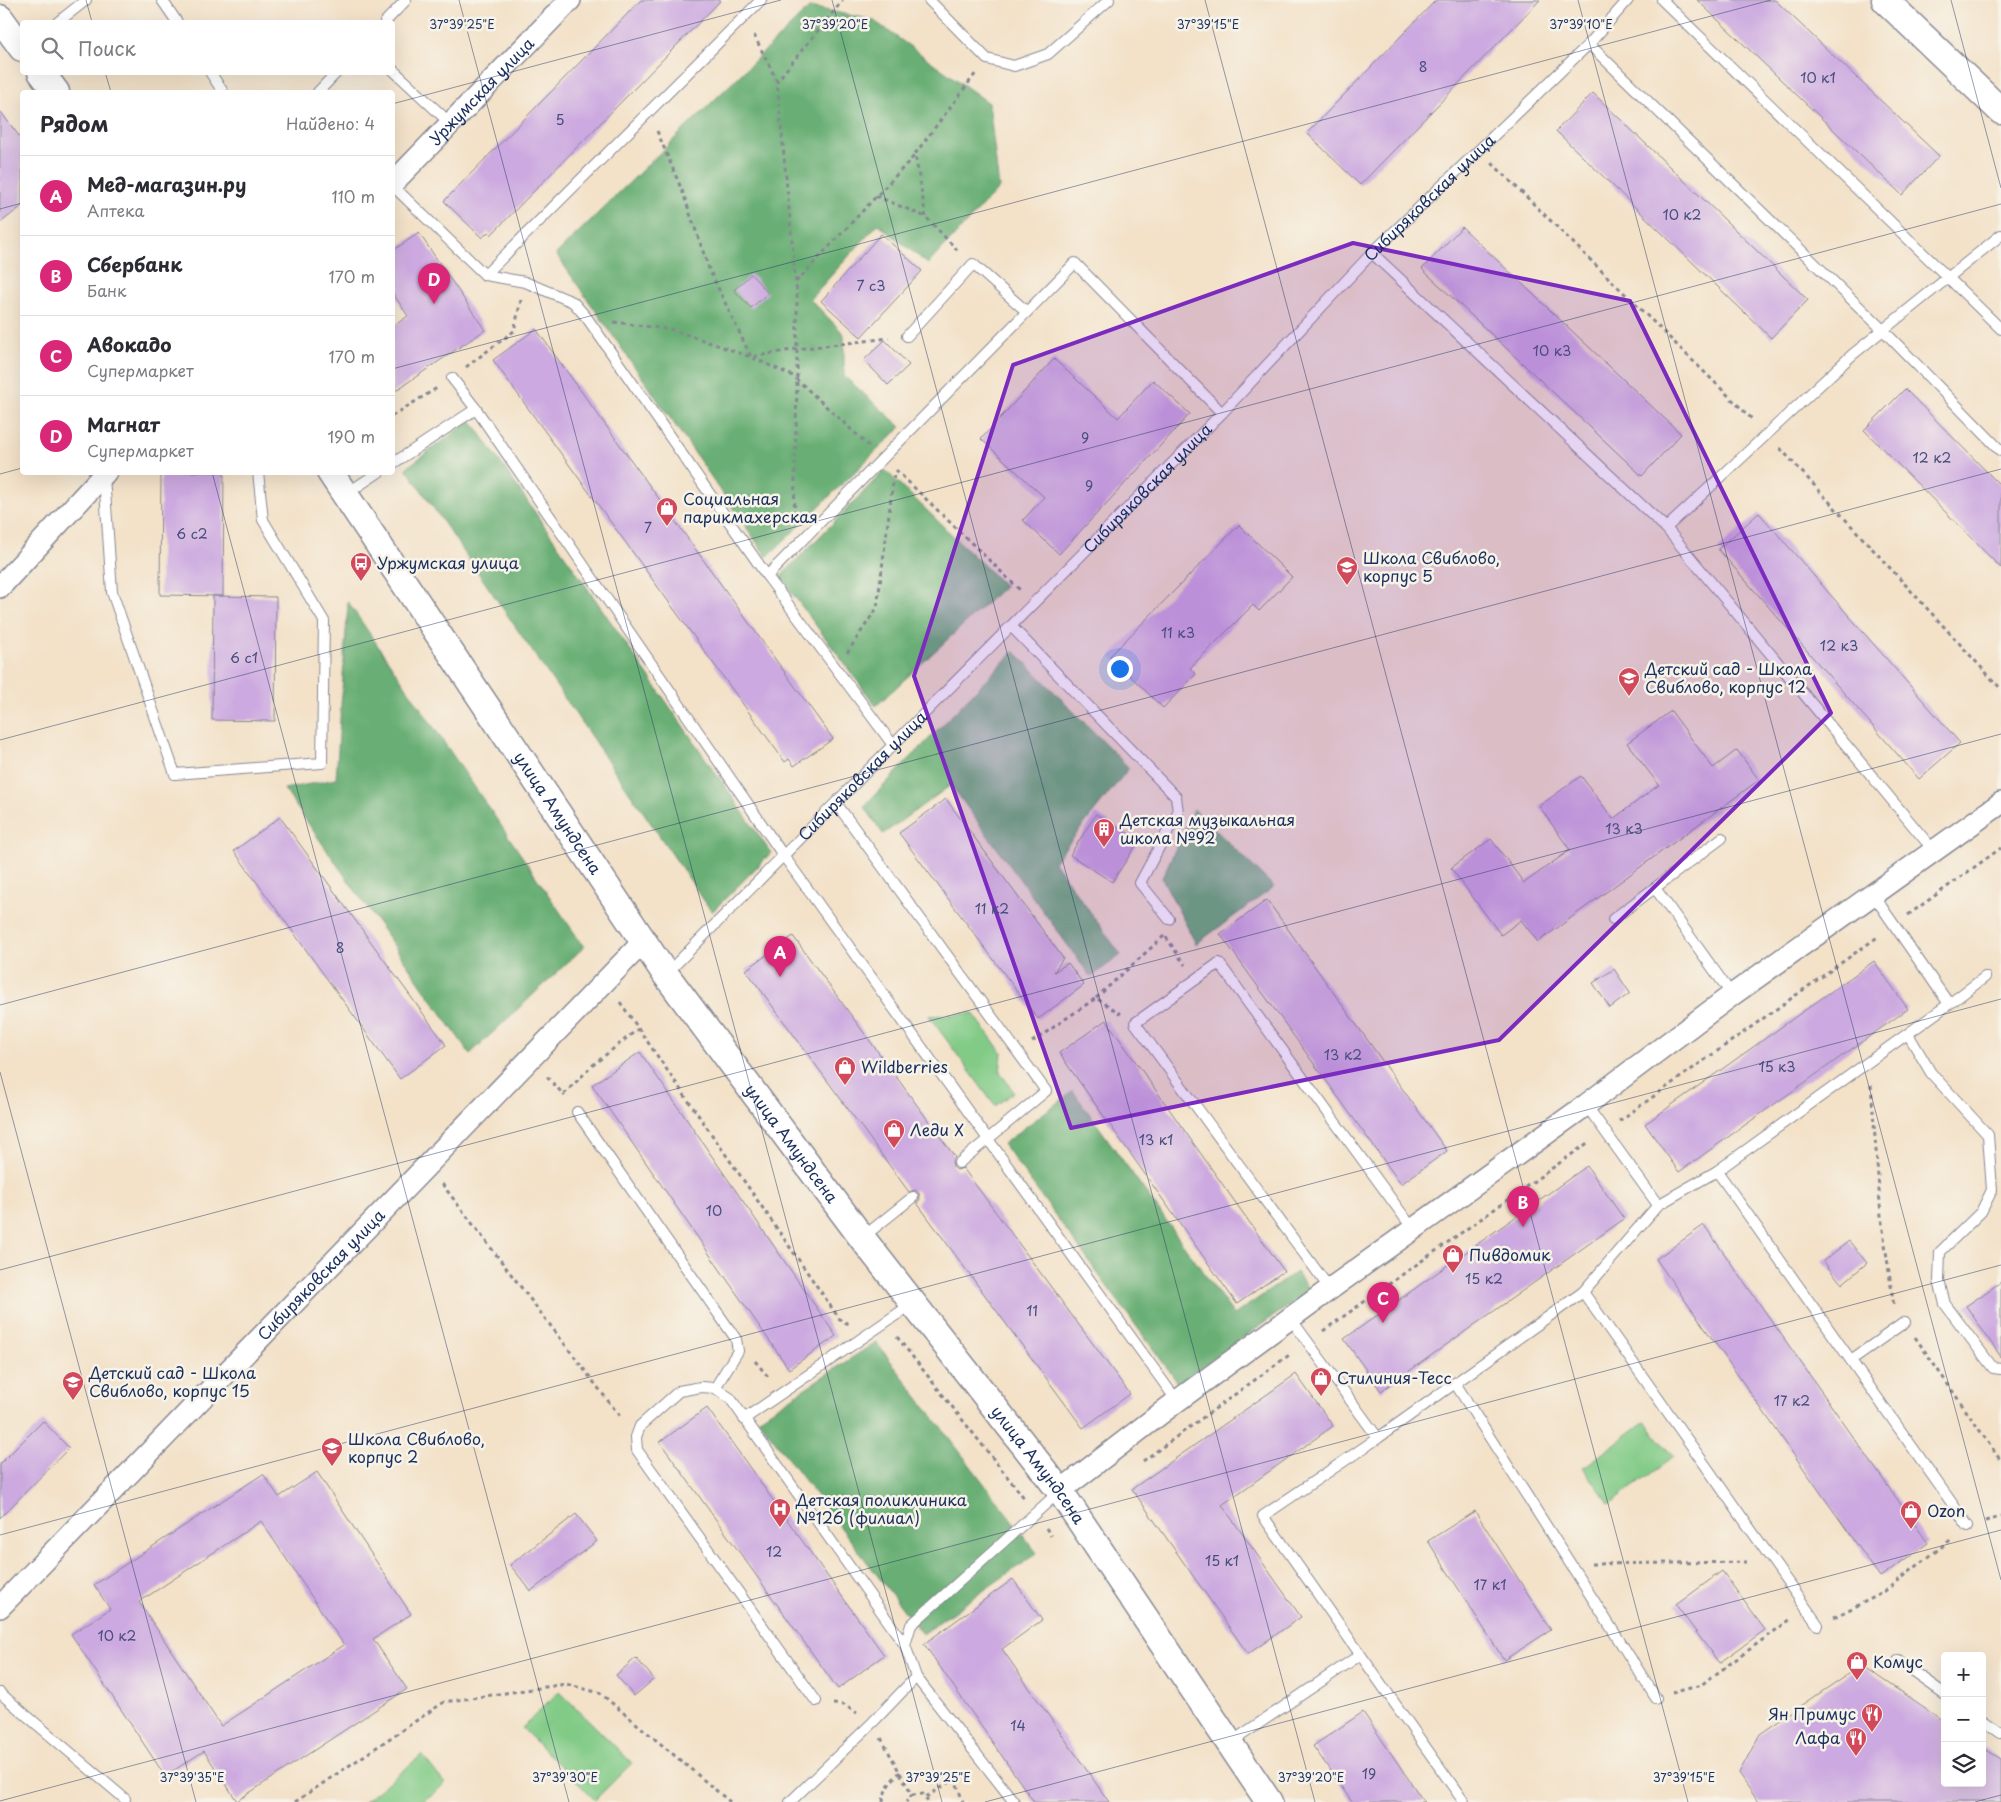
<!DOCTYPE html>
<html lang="ru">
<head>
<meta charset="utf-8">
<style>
	body { margin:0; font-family:"Playpen Sans",sans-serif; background:#f2f2f3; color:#2b2b33 }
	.controls { position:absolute; right:15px; bottom:15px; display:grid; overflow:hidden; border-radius:5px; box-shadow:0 5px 20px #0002 }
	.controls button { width:45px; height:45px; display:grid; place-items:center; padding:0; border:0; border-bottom:1px solid #e1e1e2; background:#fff; color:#2b2b33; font:25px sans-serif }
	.you { position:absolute; left:1119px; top:668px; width:18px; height:18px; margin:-12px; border:4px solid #fff; border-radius:50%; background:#1a73e8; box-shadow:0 0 0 8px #1a73e833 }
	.badge { display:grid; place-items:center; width:32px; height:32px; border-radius:50%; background:#db2777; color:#fff; font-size:16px; font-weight:700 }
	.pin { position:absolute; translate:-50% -41px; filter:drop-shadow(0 1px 2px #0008) }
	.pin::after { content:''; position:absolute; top:26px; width:18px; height:15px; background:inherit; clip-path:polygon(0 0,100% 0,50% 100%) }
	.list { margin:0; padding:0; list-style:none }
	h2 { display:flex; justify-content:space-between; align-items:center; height:65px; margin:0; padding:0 20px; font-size:21px }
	h2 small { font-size:16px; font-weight:400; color:#7c7c81 }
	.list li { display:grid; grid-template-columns:32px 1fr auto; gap:15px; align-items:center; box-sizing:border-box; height:80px; padding:0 20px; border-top:1px solid #e1e1e2 }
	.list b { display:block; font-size:19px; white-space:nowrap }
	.list p { margin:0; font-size:16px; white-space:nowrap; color:#7c7c81 }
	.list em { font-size:16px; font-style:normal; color:#7c7c81 }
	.icon { flex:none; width:28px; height:28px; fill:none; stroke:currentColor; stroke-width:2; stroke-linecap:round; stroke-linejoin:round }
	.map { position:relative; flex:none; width:2001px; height:1802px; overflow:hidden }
	.search { position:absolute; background:#fff; box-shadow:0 5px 20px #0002; left:20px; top:20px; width:375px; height:55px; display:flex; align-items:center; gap:12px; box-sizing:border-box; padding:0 18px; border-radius:5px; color:#7c7c81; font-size:19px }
	.panel { position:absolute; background:#fff; box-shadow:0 5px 20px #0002; left:20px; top:90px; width:375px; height:385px; border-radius:5px }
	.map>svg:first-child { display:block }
	.green { fill:#82cb87; stroke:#4e7d72 }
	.forest { fill:#69af74; stroke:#426f69 }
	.building { fill:#cca9e0; fill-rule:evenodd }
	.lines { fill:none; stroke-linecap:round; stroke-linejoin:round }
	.service-casing { stroke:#878893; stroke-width:12 }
	.minor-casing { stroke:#878893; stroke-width:24 }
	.tertiary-casing { stroke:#878893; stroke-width:29 }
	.path { stroke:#878893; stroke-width:3; stroke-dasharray:4 4; stroke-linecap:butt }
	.service { stroke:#fff; stroke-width:10 }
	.minor { stroke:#fff; stroke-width:21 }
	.tertiary { stroke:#fff; stroke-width:26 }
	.marked { fill:#7b2cbf; fill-opacity:0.2; stroke:#7b2cbf; stroke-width:4; stroke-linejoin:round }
	.ticks { fill:none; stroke:#1b2f5e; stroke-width:1; stroke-opacity:0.45 }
	.labels { text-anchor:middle; stroke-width:5; stroke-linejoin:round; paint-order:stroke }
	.number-label { font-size:14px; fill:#474e7e }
	.street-label { font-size:16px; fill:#1b2f5e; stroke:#f7f3e8 }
	.poi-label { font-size:16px; fill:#1b2f5e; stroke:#f7f3e8; text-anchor:start }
	.ticks-label { font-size:12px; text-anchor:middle; fill:#1b2f5e; stroke:#f7f3e8; stroke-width:5; stroke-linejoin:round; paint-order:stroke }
</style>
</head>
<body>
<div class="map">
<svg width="2001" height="1802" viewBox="0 0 2001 1802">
	<rect width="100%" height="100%" fill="#f7f3e8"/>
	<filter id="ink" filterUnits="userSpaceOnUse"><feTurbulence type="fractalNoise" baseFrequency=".02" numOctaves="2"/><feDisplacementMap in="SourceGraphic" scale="10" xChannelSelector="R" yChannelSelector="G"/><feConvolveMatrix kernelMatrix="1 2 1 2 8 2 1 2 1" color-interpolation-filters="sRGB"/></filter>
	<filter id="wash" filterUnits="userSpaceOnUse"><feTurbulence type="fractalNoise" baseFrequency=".0096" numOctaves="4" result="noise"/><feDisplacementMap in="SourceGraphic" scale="20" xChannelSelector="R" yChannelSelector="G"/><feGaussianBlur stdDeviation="1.12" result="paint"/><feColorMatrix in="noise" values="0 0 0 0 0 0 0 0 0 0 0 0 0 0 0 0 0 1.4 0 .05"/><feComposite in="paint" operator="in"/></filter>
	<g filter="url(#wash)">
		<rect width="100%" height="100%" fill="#f3e1c8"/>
		<path class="green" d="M973,1013l29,40 -2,19 14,20 -19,14 -66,-90z
			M1645,1421l28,36 -63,47 -27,-36z
			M559,1691l73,72 -37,37 -73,-72z
			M422,1755l23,29 -23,18h-58z"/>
		<path class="forest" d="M810,7l63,13 116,83 10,85 -71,76 -50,-40 -68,75 34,35v42l57,51 -134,130 -211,-303z
			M471,420l300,433 -59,59 -306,-444z
			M885,470l120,116 -129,120 -96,-129z
			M348,602l236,345 -114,107 -186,-265 52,-10z
			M1014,651l115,117 -75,94 67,93 -30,22 -140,-192 -68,49 -19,-28z
			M1194,809l80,78 -78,57 -34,-66z
			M1073,1091l161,224 62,-43 14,19 -132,92 -175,-239z
			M876,1342l161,211 -115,81 -164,-215z"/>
		<g id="blocks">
			<path class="building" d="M641,0h80l-230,235 -3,-3 -6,6 -38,-37z
				M1436,0h104l-180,185 -53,-52z
				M1697,0h78l164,156 -37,39z
				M1593,93l215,207 -37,38 -215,-207z
				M0,111l22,29v66l-22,17z
				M1462,227l219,207 -39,42 -220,-207z
				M419,233l66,97 -93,63v-66l16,-11 -16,-24v-41z
				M881,234l41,37 -61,66 -40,-36z
				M751,274l17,19 -17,15 -17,-18z
				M536,329l297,410 -39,27 -5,-7 -4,3 -292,-402z
				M885,340l24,25 -21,20 -24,-25z
				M1054,359l64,59 35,-38 37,34 -131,140 -36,-34 21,-23 -63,-58z
				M1905,389l96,97v82l-137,-138z
				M161,472h63l-1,124 -63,-1z
				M1759,513l201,230 -41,36 -201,-230z
				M1239,525l53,52 -33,34 -6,-6 -63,63 6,6 -33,34 -53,-52z
				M213,596l63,1 -1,124 -63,-1z
				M1671,711l42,57 24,-18 22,30 -221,162 -17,-22 -20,15 -50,-67 40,-29 33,44 46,-33 -31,-44 42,-30 32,43 46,-34 -32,-42z
				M946,799l117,159 -9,14 14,-9 16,22 -46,34 -139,-186z
				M1096,814l43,27 -27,41 -42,-27z
				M280,817l166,228 -46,34 -166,-228z
				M1267,900l180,251 -46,33 -181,-250z
				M793,936l162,221 -3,4 1,6 4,3 6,-2 167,226 -47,34 -166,-225 3,-4 -1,-6 -4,-3 -6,2 -163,-222z
				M1874,961l34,48 -229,163 -34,-48z
				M1614,969l16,24 -20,15 -17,-25z
				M1106,1020l178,251 -47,33 -178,-251z
				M640,1052l196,284 -47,33 -197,-284z
				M1587,1166l37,53 -243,172 -37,-52z
				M1704,1225l224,318 -48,34 -224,-318z
				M1849,1241l18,22 -25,21 -19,-23z
				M2001,1282v75l-35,-51z
				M1296,1374l37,52 -111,79 79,112 -53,37 -116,-165z
				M707,1408l177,247 -46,34 -178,-247z
				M43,1421l26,27 -69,70v-54z
				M317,1472l94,142 -38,25 34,50 -170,112 -33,-50 -39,25 -94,-142 39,-25 -16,-24 169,-111 16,23zM261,1521l83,124 -123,81 -82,-124z
				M1475,1511l76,119 -47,30 -76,-119z
				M576,1514l21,27 -66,50 -21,-26z
				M1722,1571l43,59 -46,33 -43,-58z
				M1013,1579l29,41 -40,29 107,153h-75l-110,-158z
				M636,1658l18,21 -20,17 -18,-21z
				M1861,1665l84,57v61h37v-36l19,12v43h-242l-20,-29 21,-39z
				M1363,1712l61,90h-72l-39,-56z"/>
		</g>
	</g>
	<g filter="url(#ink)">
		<use href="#blocks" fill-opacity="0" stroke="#878893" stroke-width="1"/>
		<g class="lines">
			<g class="service-casing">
				<g id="service">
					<path d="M162,0l15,22"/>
					<path d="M929,0l58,59 27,7 34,-12 61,-54"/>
					<path d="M1662,0l339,329"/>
					<path d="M58,22l28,-22"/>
					<path d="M385,22l21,-22"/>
					<path d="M1589,44l294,286 118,121"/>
					<path d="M392,69l59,55"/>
					<path d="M210,72l13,20"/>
					<path d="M318,92l19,-20"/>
					<path d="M392,185l93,90 276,-275"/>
					<path d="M1372,253l294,275 268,323"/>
					<path d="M485,275l40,7 48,20 14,16 180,258"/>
					<path d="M907,336l66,-72 54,48"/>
					<path d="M452,378l24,31 307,446 394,546"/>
					<path d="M392,464l84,-55"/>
					<path d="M104,476l8,116 63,182 147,-11 2,-142 -61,-101 -5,-48"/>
					<path d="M346,494l33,-22"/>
					<path d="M1666,528l186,-173 149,-120"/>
					<path d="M1011,626l165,171 2,15 -38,71 29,36"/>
					<path d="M893,745l-126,-169 308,-313 147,150"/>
					<path d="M836,803l210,288 -87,72"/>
					<path d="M1655,888l77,107"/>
					<path d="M1613,919l109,-81"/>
					<path id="s1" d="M666,974l556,-561 150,-160 217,-209 39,-44"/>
					<path d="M1949,1004l36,-27"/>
					<path d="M1908,1034l23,39 57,62 4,55 -11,22 -41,40 -1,29 6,23 48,64 8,1"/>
					<path d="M1586,1105l72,100"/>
					<path d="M577,1112l159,227 2,12 -23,37"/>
					<path d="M1717,1171l251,355"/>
					<path d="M863,1237l50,-40"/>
					<path d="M1330,1289l-195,-266 84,-60 194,266"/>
					<path d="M1583,1292l235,333"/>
					<path d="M1291,1319l87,119"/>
					<path d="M1851,1360l54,-38"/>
					<path d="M1455,1383l201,315"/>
					<path d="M744,1419l168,-115"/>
					<path d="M1898,1661l47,33"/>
					<path d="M916,1677l98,125"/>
					<path d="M0,1693l125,106"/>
					<path d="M816,1701l-179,-251 -1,-13 4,-11 39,-35 22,-4 14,1 15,10 175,247"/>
					<path d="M1982,1720l19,13"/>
					<path d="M1230,1743l130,-88"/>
					<path d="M790,1802l83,-80 43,-45 -11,-32 6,-20 148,-133"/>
					<path d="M1464,1802l-201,-286 115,-78 205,-146 75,-87 59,-34 232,-167 -75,-108"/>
				</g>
			</g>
			<g class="minor-casing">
				<g id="minor">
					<path id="s2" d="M392,184l178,-184"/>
					<path d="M0,587l106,-115"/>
					<path d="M1060,1491l117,-90 153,-112 256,-184 146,-110 269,-192"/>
					<path id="s3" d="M0,1607l643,-665"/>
				</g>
			</g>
			<g class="tertiary-casing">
				<g id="tertiary">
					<path d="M1885,0l116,111"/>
					<path d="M0,18l22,30"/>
					<path d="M41,72l15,20"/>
					<path id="s4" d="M330,472l336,503 196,263 198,253 209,311"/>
				</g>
			</g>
			<path class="path" d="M754,35l23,46
				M657,131l26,62 26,76 42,88 46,-8 92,-11
				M1492,163l261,257
				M876,196l50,21 33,35
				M926,217l-11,-63 61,-81
				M796,282l119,-127
				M614,322l60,8 77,27 42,19 76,70
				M466,367l48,-36 7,-31
				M392,416l45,-28
				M1780,448l221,241
				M896,470l125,121
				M794,522l3,-142v-85l-20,-214 66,-81
				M847,653l30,-45 17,-134
				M1908,915l93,-67
				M1166,937l19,28
				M1096,998l68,-62
				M620,1002l221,319 9,3
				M1032,1042l64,-44 25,16
				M547,1077l18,19
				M1871,1085l10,131 13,91
				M564,1094l29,-29 45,-36
				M1619,1121l260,-185
				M442,1184l180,235
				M1323,1331l266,-189
				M897,1337l128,162
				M1915,1337l86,124
				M755,1361l15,18
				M1143,1461l149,-108
				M1985,1521l16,-4
				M1046,1528l5,8
				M1591,1564l159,-2
				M1834,1617l47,-23 72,-56
				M1672,1693l29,-8 90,-66
				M833,1704l11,1 13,8
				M881,1738l31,57 -6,7
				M912,1795l11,-1 5,8
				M926,1797l29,-18 8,23
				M295,1802l149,-100 122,-18 34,9 130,109
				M883,1802c1,-13 8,-21 17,-30"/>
			<use href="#service" class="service"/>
			<use href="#minor" class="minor"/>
			<use href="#tertiary" class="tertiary"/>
		</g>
	</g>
	<path class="marked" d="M1353,243l277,58 201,412 -332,327 -428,88 -157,-452 99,-311z"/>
	<path class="ticks" d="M86,0l6,22M459,0l483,1802M832,0l483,1802M1205,0l483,1802M1578,0l423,1580M1951,0l50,188M105,72l6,20M392,104l389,-104M0,209l22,-6M392,369l1379,-369M212,472l357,1330M0,474l22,-6M0,740l2001,-536M0,1005l2001,-536M0,1072l196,730M0,1270l2001,-536M0,1535l2001,-536M0,1801l2001,-536M985,1802l1016,-272M1975,1802l26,-7"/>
	<defs>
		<g id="shop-pin" transform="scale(1.125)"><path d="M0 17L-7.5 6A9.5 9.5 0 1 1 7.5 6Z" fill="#d1495b" stroke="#f7f3e8"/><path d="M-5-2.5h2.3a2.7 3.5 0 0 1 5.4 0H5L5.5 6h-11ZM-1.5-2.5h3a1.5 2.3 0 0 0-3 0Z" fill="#fff"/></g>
		<g id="bus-pin" transform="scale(1.125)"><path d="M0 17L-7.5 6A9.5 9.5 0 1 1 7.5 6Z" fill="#d1495b" stroke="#f7f3e8"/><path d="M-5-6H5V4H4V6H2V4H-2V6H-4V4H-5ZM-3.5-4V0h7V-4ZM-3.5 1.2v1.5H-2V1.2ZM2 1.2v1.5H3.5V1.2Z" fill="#fff"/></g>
		<g id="school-pin" transform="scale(1.125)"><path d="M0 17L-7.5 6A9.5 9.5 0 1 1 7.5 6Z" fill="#d1495b" stroke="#f7f3e8"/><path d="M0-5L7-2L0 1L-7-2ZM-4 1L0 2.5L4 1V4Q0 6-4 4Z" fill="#fff"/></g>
		<g id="building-pin" transform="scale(1.125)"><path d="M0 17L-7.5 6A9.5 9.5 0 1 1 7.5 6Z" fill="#d1495b" stroke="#f7f3e8"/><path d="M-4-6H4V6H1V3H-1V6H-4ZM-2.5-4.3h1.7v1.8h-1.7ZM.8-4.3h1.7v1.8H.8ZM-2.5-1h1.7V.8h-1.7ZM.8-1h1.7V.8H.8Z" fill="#fff"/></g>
		<g id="hospital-pin" transform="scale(1.125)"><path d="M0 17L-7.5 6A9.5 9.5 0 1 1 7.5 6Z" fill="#d1495b" stroke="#f7f3e8"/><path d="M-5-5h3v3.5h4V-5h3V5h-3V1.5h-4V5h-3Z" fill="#fff"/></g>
		<g id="restaurant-pin" transform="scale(1.125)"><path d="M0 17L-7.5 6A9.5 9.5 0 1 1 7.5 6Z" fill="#d1495b" stroke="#f7f3e8"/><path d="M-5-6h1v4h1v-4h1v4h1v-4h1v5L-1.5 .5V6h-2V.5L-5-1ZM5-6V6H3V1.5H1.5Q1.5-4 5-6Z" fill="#fff"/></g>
	</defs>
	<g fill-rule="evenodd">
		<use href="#shop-pin" x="667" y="508"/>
		<use href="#bus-pin" x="361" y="563"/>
		<use href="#school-pin" x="1347" y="567"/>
		<use href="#school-pin" x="1629" y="678"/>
		<use href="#building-pin" x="1104" y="829"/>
		<use href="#shop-pin" x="845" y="1067"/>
		<use href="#shop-pin" x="894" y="1130"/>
		<use href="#shop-pin" x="1453" y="1255"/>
		<use href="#shop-pin" x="1321" y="1378"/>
		<use href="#school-pin" x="73" y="1382"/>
		<use href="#school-pin" x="332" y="1448"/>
		<use href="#hospital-pin" x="780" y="1509"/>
		<use href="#shop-pin" x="1911" y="1511"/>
		<use href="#shop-pin" x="1857" y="1662"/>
		<use href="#restaurant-pin" x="1872" y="1714"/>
		<use href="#restaurant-pin" x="1856" y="1738"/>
	</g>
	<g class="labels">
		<g class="number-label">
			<text x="1423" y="72">8</text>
			<text x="1818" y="83">10 к1</text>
			<text x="560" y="125">5</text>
			<text x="1682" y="220">10 к2</text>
			<text x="871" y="291">7 с3</text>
			<text x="1552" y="356">10 к3</text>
			<text x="1085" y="443">9</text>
			<text x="1932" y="463">12 к2</text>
			<text x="1089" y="491">9</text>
			<text x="648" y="533">7</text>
			<text x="192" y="539">6 с2</text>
			<text x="1178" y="638">11 к3</text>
			<text x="1839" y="651">12 к3</text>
			<text x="244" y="663">6 с1</text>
			<text x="1624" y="834">13 к3</text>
			<text x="992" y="914">11 к2</text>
			<text x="340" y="953">8</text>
			<text x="1343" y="1060">13 к2</text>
			<text x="1777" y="1072">15 к3</text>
			<text x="1156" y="1145">13 к1</text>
			<text x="714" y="1216">10</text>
			<text x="1484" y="1284">15 к2</text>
			<text x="1032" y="1316">11</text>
			<text x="1792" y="1406">17 к2</text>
			<text x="774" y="1557">12</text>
			<text x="1222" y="1566">15 к1</text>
			<text x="1490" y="1590">17 к1</text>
			<text x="117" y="1641">10 к2</text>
			<text x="1018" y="1731">14</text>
			<text x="1369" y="1779">19</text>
		</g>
		<g class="street-label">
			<text dy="6" stroke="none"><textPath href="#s2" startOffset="129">Уржумская улица</textPath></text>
			<text dy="6" stroke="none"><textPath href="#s1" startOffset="1089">Сибиряковская улица</textPath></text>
			<text dy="6" stroke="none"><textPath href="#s1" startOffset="684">Сибиряковская улица</textPath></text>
			<text dy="6" stroke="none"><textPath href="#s1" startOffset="279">Сибиряковская улица</textPath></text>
			<text dy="6" stroke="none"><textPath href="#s4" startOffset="410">улица Амундсена</textPath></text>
			<text dy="6" stroke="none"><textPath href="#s4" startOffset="815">улица Амундсена</textPath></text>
			<text dy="6" stroke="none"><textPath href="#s3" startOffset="462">Сибиряковская улица</textPath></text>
			<text dy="6" stroke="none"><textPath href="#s4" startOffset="1220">улица Амундсена</textPath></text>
		</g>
		<g class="poi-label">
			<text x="683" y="505">Социальная<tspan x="683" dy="18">парикмахерская</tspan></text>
			<text x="1363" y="564">Школа Свиблово,<tspan x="1363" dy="18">корпус 5</tspan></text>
			<text x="377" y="569">Уржумская улица</text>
			<text x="1645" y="675">Детский сад - Школа<tspan x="1645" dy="18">Свиблово, корпус 12</tspan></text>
			<text x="1120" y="826">Детская музыкальная<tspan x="1120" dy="18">школа №92</tspan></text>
			<text x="861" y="1073">Wildberries</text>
			<text x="910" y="1136">Леди Х</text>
			<text x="1469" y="1261">Пивдомик</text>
			<text x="89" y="1379">Детский сад - Школа<tspan x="89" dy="18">Свиблово, корпус 15</tspan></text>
			<text x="1337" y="1384">Стилиния-Тесс</text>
			<text x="348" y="1445">Школа Свиблово,<tspan x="348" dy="18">корпус 2</tspan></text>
			<text x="796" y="1506">Детская поликлиника<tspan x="796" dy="18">№126 (филиал)</tspan></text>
			<text x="1927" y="1517">Ozon</text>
			<text x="1873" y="1668">Комус</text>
			<text x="1856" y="1720" text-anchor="end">Ян Примус</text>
			<text x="1840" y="1744" text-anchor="end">Лафа</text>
		</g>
	</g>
	<g class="ticks-label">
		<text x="462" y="29">37°39'25"E</text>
		<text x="835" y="29">37°39'20"E</text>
		<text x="1208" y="29">37°39'15"E</text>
		<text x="1581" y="29">37°39'10"E</text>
		<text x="192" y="1782">37°39'35"E</text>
		<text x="565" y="1782">37°39'30"E</text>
		<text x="938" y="1782">37°39'25"E</text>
		<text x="1311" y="1782">37°39'20"E</text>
		<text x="1684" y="1782">37°39'15"E</text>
	</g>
</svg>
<div class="controls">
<button>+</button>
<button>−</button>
<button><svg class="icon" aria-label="layers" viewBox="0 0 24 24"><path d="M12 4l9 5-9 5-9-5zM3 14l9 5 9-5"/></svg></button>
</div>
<div class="you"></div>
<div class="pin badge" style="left:780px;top:977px">A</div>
<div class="pin badge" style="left:1523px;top:1227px">B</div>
<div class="pin badge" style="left:1383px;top:1323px">C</div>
<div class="pin badge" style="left:434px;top:304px">D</div>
<div class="search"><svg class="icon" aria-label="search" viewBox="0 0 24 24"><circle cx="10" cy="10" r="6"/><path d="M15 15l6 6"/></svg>Поиск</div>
<section class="panel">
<h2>Рядом<small>Найдено: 4</small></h2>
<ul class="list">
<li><span class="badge">A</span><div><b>Мед-магазин.ру</b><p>Аптека</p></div><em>110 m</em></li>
<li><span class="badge">B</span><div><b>Сбербанк</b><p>Банк</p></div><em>170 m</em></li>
<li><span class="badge">C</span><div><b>Авокадо</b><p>Супермаркет</p></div><em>170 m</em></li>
<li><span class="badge">D</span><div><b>Магнат</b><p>Супермаркет</p></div><em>190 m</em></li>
</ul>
</section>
</div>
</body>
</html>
